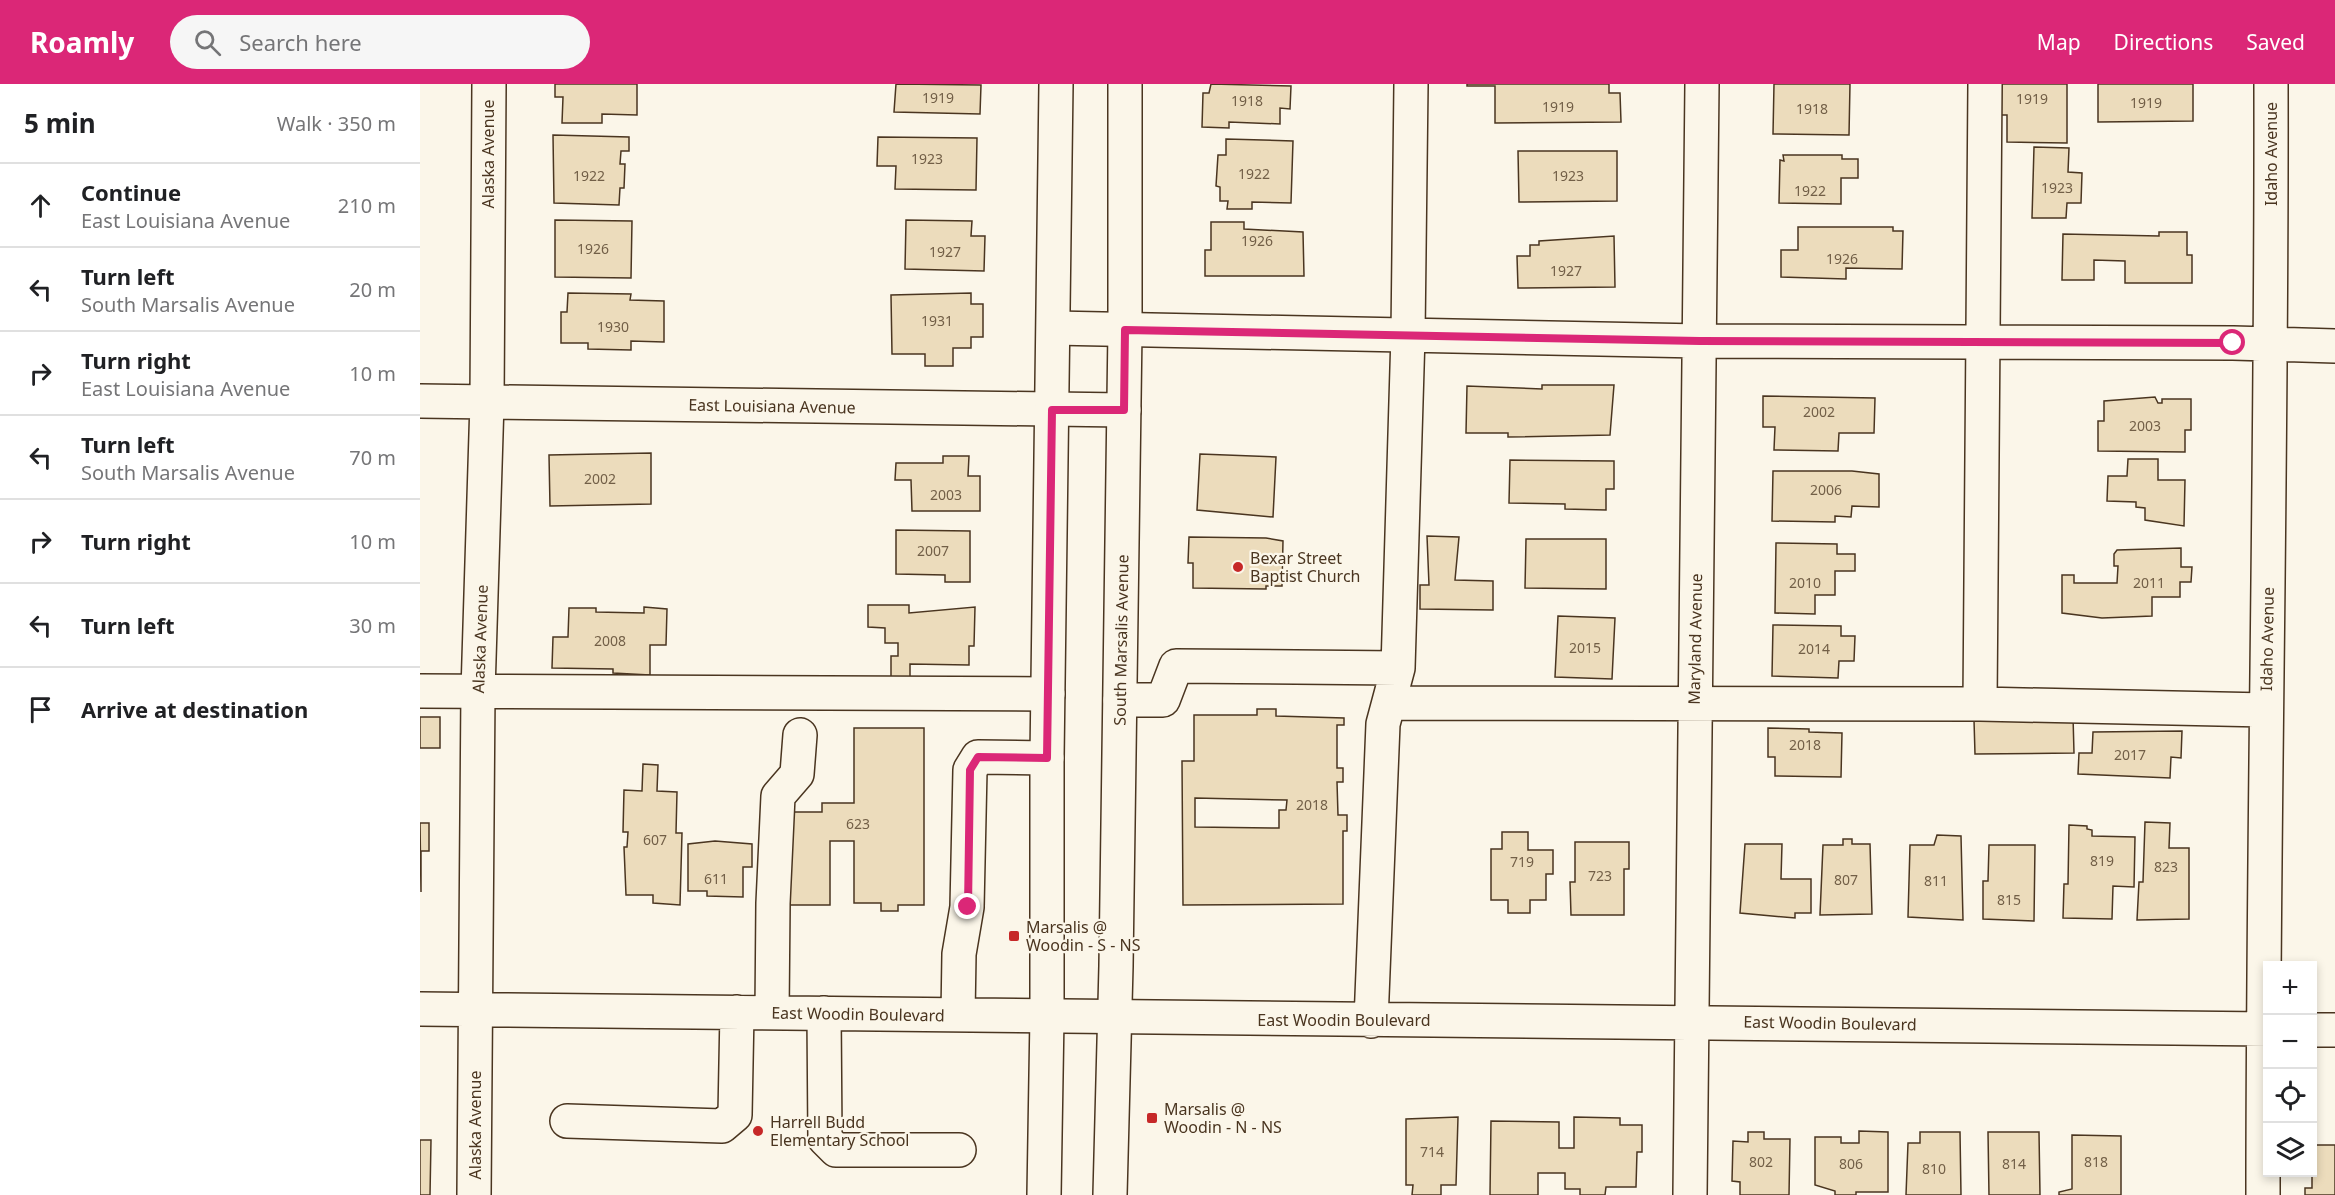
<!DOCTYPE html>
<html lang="en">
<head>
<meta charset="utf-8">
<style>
	body { margin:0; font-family:"Noto Sans",sans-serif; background:#f6f6f6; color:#202124 }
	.controls { position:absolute; right:18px; bottom:18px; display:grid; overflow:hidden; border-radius:0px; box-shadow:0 3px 9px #0003 }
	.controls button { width:54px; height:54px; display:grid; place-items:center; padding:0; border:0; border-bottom:2px solid #e0e0e0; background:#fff; color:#202124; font:30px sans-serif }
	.stop { position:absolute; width:18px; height:18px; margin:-14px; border:4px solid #db2777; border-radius:50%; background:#fff }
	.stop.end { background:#db2777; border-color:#fff; box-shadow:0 2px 6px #0008 }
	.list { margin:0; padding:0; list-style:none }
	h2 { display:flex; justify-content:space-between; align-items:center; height:78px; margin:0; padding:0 24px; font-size:26px }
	h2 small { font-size:20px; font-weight:400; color:#757577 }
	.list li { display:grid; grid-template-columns:39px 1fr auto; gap:18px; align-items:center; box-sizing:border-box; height:84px; padding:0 24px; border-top:2px solid #e0e0e0 }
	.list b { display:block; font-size:22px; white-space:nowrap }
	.list p { margin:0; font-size:20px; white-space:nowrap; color:#757577 }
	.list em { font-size:20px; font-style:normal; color:#757577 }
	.icon { flex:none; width:33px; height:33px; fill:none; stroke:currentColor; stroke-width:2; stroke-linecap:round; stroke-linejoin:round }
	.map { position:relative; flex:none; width:1915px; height:1111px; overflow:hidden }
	header { display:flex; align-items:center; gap:36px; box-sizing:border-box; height:84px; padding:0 30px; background:#db2777; color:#fff }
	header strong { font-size:28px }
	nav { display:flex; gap:33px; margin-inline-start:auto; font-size:21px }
	.search { width:420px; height:54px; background:#f6f6f6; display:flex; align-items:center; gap:15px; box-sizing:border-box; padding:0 21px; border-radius:33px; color:#757577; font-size:22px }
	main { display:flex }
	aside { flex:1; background:#fff }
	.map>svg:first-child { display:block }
	.building { fill:#ecdcbc; stroke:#4a3520; stroke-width:1.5; fill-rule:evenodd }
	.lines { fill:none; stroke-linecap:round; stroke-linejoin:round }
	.minor-casing { stroke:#4a3520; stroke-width:36 }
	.major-casing { stroke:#4a3520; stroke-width:36 }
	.minor { stroke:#fbf6e9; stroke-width:33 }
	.major { stroke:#fbf6e9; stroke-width:33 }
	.route { stroke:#db2777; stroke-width:8 }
	.poi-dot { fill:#c62828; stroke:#fbf6e9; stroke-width:2 }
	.labels { text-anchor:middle; stroke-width:4.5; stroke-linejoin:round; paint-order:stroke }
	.number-label { font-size:14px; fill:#725f47 }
	.street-label { font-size:16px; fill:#4a3520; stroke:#fbf6e9 }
	.poi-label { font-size:16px; fill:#4a3520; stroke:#fbf6e9; text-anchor:start }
</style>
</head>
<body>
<header>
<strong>Roamly</strong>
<div class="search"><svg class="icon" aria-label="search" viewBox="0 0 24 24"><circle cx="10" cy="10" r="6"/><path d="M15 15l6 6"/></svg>Search here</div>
<nav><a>Map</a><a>Directions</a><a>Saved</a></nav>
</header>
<main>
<aside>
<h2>5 min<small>Walk · 350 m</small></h2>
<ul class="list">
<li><svg class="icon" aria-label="ahead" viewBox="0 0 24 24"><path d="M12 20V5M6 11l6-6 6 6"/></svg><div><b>Continue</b><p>East Louisiana Avenue</p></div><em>210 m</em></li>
<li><svg class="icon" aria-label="left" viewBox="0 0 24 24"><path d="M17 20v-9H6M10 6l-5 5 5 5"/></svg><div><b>Turn left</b><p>South Marsalis Avenue</p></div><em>20 m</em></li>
<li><svg class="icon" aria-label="right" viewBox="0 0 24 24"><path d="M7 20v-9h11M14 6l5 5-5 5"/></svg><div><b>Turn right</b><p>East Louisiana Avenue</p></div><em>10 m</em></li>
<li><svg class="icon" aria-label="left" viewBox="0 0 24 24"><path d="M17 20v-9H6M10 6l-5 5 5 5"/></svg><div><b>Turn left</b><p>South Marsalis Avenue</p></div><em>70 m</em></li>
<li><svg class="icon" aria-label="right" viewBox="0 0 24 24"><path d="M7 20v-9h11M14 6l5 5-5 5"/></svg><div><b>Turn right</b></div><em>10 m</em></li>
<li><svg class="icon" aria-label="left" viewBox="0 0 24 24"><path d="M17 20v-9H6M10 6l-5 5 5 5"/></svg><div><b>Turn left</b></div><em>30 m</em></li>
<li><svg class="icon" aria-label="arrive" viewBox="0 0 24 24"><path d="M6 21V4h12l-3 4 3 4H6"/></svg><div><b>Arrive at destination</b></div></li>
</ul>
</aside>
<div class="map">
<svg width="1915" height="1111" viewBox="0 0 1915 1111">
	<rect width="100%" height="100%" fill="#fbf6e9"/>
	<path class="building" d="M135,0h82v31l-35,-1v9h-40l1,-26h-8z
		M476,0l85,1 -1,29 -86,-2z
		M791,0l80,2 -1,23 -10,-1v16l-51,-2v6l-27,-1 1,-34h6z
		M1047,0h142v9h11l1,29 -126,1v-37h-28z
		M1354,0h76l-1,51 -76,-1z
		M1577,0h70v59l-60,-1v-27h-10z
		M1678,0h95v37l-95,1z
		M133,51l76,2v14h-8l-1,13h5l-1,24h-4l-1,17 -65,-2z
		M458,53l99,1 -1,52 -81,-1 1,-23h-19z
		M806,55l67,2 -2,62 -39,-1v7h-25l1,-8h-8v-14l-4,-1 2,-31h8z
		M1614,63l35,1 -1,24 14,1 -1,30h-14l-1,15h-34z
		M1098,67h99v50l-98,1z
		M1363,71h59v4h16v19h-17v26l-62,-1 1,-43 4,1z
		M135,136l77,1 -1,57 -76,-1z
		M486,136l66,1 -1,15h14l-1,35 -79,-2z
		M791,138h33v7l59,3 1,44h-99v-26h6z
		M1378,143h95v4h10l-1,38 -56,-1v11l-65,-2v-27h17z
		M1739,148h28v23h5v28h-67v-22l-31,-1v20h-32l1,-46 96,2z
		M1194,152l1,51 -97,1 -1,-32h13v-11h9v-4z
		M148,209l63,1 -1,6 34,1v41l-33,-1v9l-43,-1v-6h-27v-31h6z
		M551,209v11h12v33h-12v11h-18v18h-28v-12h-33l-1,-59z
		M1122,301h72l-4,50 -102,2v-4h-42l1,-47 75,3z
		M1343,312l112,2 -1,35h-35l-1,18 -64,-1 1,-23h-12z
		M1735,313l3,6h4v-4h29v31h-6v22l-87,-1v-30h6v-20z
		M231,369v51l-101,2 -1,-51z
		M780,370l76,3 -3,60 -76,-7z
		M523,372h26l-1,20h12v35h-68l-1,-31h-16l1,-17h47z
		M1708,375h30v21h27l-1,46 -39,-6v-12l-9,-1v-5l-29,-1 1,-25h19z
		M1090,376l104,1v28h-8v21l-41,-1v-5l-56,-1z
		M1353,387h79l27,3v33l-27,-1 -1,11 -16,-1v6l-63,-1z
		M476,446l74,1v51h-25v-7l-49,-1z
		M1007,452l32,1 -4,43 38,1v29l-73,-1v-24h9z
		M769,453l77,1 17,3 -1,45h-16v3l-73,-1v-25h-5z
		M1106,455h80v50l-81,-1z
		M1356,459l61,1v10h18v17h-20v24h-20v19l-40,-1z
		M1761,464v19h11l-1,15h-11v15h-28v19l-50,2 -40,-5v-38h12v8h43l1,-17h-4v-12l3,-4z
		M448,521h41v8l66,-6 -1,39h-5v19l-59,-1v21l-19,-1v-28h7v-13h-13v-15l-17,-1z
		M224,523l23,2 -1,36h-16v30l-37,-2v-4l-61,-1 1,-31h15l1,-29h27v4l48,1z
		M1138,532l57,2 -3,61 -57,-2z
		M1353,541l68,1v10h14l-1,25h-15l-1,17 -66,-2z
		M837,625h19v7l68,2v7h-7v43h6v14h-6l1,33h9v16h-4v73l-160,1 -1,-144h12v-46h63zM775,714l92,2 -1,10h-7v18l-84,-1z
		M1653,632l1,37 -99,1 -1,-34z
		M0,633h20v31h-20z
		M434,644h70v177h-26v6h-17v-8h-27v-62h-24v64h-53l15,-93h30v-9h32z
		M1348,644l41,1v3l33,1 -1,44 -66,-1v-19h-7z
		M1762,647l-1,27 -10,-1 -1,21 -92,-4 1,-21h13l1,-21z
		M223,680l15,1 -1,26 20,1 -1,41h6l-2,72 -27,-2v-8h-27l-2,-48h3l1,-15h-5l1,-42 18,1z
		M1725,738l25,1 -1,25h20v71l-52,1 2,-38h4z
		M0,739h9v28h-8v41z
		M1649,741l18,1v3l5,1v6l43,1 -1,50 -21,-1 -1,33 -49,-1 1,-34h4z
		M1082,748h26v18h25v24h-7v26h-16v13h-22v-13h-17v-51h11z
		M1517,751l24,1 2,84 -55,-3 2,-72h24z
		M1423,755h9v5h18l2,70 -52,1 3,-70h20z
		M295,757l37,3v23h-9v30l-36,-1v-5h-19v-47z
		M1155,758h54v27h-5v46h-53l-1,-33h5z
		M1325,760h37l-1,35h30v34h-16v5l-55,-5z
		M1569,761h46l-1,76 -51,-2v-38h5z
		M1038,1033l-2,68h-15v10h-29l1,-10h-7v-66z
		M1154,1033l46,1v7h22v27h-5l-1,35h-30l-1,8h-25v-6h-15v-16h-27v22h-48l1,-74 68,1v26h15z
		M1439,1047l29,1v60h-32v3h-21v-4l-20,-6v-48h26v6h18z
		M1328,1048h16v7h26l-1,56h-49v-13l-8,-1 1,-40 15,1z
		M1500,1048h40l1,63h-55l2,-52h12z
		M1568,1048h51l1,63h-51z
		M1652,1051l49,1v59h-62v-3l13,-3z
		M0,1056h11l-1,55h-10z
		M1892,1061h23v50h-30v-7h7z"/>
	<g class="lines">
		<g class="minor-casing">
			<path id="minor" d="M634,244l646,13 533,2 102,3
				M0,317l704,9
				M978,584l10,-333 3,-251
				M0,607l628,3
				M700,616h43l13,-34 222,2 -15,56 -12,297
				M969,619l591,1 286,6
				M1560,620l5,-620
				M0,925l1848,20
				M352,929l1,-110 5,-107 19,-22 3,-39
				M404,929l1,126 11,11h123
				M538,931l1,-61 8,-47 3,-137 8,-13 69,1
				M1892,946h23
				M147,1037l155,5 13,-11 2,-103
				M54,1111l4,-504 9,-289 2,-318
				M1270,1111l12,-1111
				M1843,1111c0,-370 9,-741 8,-1111"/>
		</g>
		<g class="major-casing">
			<path id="major" d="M624,1111l3,-179v-258l9,-674
				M690,1111l6,-229 9,-636v-246"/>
		</g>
		<use href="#minor" class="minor"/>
		<use href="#major" class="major"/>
	</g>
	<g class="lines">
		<path class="route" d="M548,823l2,-137 8,-13 69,1 5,-348h72l1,-80 575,11 533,2"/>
	</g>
	<g class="poi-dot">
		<circle cx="818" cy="483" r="6"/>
		<rect x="588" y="846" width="12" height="12" rx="3"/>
		<rect x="726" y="1028" width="12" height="12" rx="3"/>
		<circle cx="338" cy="1047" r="6"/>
	</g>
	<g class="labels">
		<g class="number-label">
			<text x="518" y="19">1919</text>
			<text x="1612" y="20">1919</text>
			<text x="827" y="22">1918</text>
			<text x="1726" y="24">1919</text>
			<text x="1138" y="28">1919</text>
			<text x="1392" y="30">1918</text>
			<text x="507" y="80">1923</text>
			<text x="834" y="95">1922</text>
			<text x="169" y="97">1922</text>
			<text x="1148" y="97">1923</text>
			<text x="1637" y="109">1923</text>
			<text x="1390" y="112">1922</text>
			<text x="837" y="162">1926</text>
			<text x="173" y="170">1926</text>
			<text x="525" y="173">1927</text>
			<text x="1422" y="180">1926</text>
			<text x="1146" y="192">1927</text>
			<text x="517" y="242">1931</text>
			<text x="193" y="248">1930</text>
			<text x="1399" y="333">2002</text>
			<text x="1725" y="347">2003</text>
			<text x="180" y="400">2002</text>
			<text x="1406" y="411">2006</text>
			<text x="526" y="416">2003</text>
			<text x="513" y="472">2007</text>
			<text x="1385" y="504">2010</text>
			<text x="1729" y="504">2011</text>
			<text x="190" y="562">2008</text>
			<text x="1165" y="569">2015</text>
			<text x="1394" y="570">2014</text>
			<text x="1385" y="666">2018</text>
			<text x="1710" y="676">2017</text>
			<text x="892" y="726">2018</text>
			<text x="438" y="745">623</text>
			<text x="235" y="761">607</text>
			<text x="1682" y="782">819</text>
			<text x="1102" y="783">719</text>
			<text x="1746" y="788">823</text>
			<text x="1180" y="797">723</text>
			<text x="296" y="800">611</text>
			<text x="1426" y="801">807</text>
			<text x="1516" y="802">811</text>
			<text x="1589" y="821">815</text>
			<text x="1012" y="1073">714</text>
			<text x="1341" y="1083">802</text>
			<text x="1676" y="1083">818</text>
			<text x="1431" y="1085">806</text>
			<text x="1594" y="1085">814</text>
			<text x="1514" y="1090">810</text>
		</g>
		<g class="street-label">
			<text transform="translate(68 70) rotate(-90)" y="6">Alaska Avenue</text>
			<text transform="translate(1851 70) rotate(-90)" y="6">Idaho Avenue</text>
			<text transform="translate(352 322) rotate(1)" y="6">East Louisiana Avenue</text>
			<text transform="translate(60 555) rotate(-88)" y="6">Alaska Avenue</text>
			<text transform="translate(1275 555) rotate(-89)" y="6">Maryland Avenue</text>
			<text transform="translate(1847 555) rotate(-89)" y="6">Idaho Avenue</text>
			<text transform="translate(701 556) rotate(-89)" y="6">South Marsalis Avenue</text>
			<text transform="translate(438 930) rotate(1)" y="6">East Woodin Boulevard</text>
			<text x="924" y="942">East Woodin Boulevard</text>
			<text transform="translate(1410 939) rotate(1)" y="6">East Woodin Boulevard</text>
			<text transform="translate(55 1041) rotate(-90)" y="6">Alaska Avenue</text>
		</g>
		<g class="poi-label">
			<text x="830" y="480">Bexar Street<tspan x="830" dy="18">Baptist Church</tspan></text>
			<text x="606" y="849">Marsalis @<tspan x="606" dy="18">Woodin - S - NS</tspan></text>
			<text x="744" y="1031">Marsalis @<tspan x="744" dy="18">Woodin - N - NS</tspan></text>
			<text x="350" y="1044">Harrell Budd<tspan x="350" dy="18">Elementary School</tspan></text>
		</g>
	</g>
</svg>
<div class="controls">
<button>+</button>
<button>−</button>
<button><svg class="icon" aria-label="locate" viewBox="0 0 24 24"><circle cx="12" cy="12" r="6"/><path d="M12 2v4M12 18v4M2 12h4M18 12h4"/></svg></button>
<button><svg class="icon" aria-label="layers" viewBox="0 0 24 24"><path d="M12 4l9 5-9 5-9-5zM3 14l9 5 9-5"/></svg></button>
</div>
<div class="stop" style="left:1813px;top:259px"></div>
<div class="stop end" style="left:548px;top:823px"></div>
</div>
</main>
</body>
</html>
